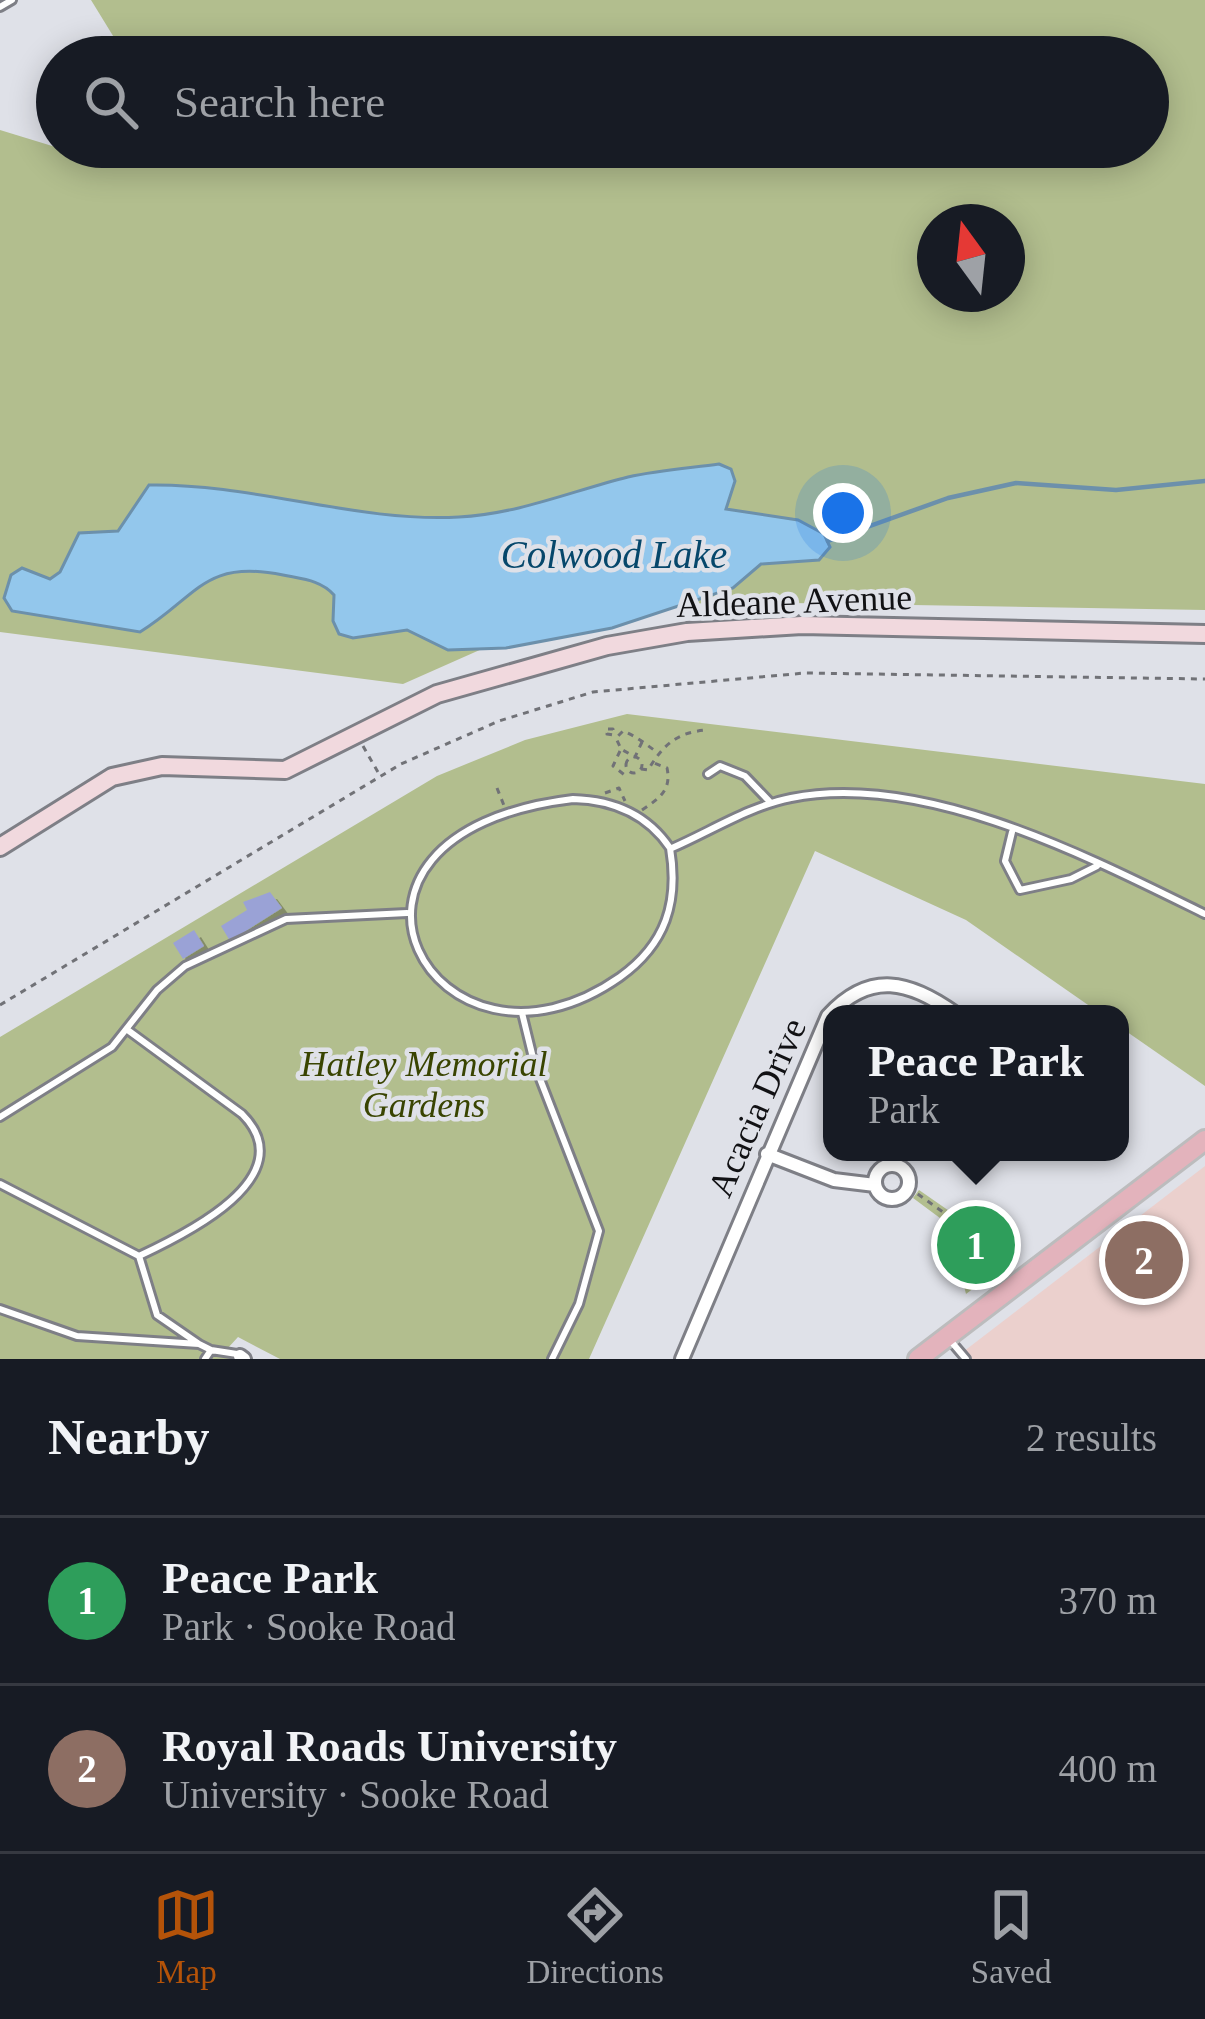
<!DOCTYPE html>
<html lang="en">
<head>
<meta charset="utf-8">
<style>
	body { margin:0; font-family:Georgia,serif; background:#20242c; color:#f1f3f6 }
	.compass { position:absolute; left:917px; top:204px; width:108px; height:108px; border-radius:50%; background:#171b24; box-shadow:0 6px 30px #0003; rotate:345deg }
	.you { position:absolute; left:843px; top:513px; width:42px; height:42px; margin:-30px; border:9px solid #fff; border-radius:50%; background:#1a73e8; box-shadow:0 0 0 18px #1a73e833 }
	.badge { display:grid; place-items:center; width:78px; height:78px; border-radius:50%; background:#b45309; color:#fff; font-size:39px; font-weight:700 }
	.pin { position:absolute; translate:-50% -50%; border:6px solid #fff; box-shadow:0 3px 12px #0006 }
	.popup { position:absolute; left:823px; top:1005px; width:306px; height:156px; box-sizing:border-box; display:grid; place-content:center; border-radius:24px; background:#171b24; filter:drop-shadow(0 3px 9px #0005); font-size:39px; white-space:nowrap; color:#9ea1a6 }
	.popup b { font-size:45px; color:#f1f3f6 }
	.popup::after { content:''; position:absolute; left:50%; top:100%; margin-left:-24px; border:24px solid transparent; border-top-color:#171b24 }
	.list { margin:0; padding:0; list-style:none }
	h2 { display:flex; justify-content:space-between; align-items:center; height:156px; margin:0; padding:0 48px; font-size:51px }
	h2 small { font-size:39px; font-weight:400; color:#9ea1a6 }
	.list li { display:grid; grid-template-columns:78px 1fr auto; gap:36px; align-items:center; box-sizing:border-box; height:168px; padding:0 48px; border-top:3px solid #363941 }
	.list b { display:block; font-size:45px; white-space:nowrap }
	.list p { margin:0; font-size:39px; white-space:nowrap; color:#9ea1a6 }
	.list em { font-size:39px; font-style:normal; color:#9ea1a6 }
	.icon { flex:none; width:66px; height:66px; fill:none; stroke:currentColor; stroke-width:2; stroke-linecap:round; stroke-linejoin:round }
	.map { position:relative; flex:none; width:1205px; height:1359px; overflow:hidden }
	.search { position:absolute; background:#171b24; box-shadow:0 6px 30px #0003; left:36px; right:36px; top:36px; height:132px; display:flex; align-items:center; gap:30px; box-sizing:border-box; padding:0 42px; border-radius:66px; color:#9ea1a6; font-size:45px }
	.sheet { height:492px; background:#171b24 }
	nav { display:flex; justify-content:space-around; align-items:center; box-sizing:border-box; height:168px; border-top:3px solid #363941; background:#171b24; font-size:33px; color:#9ea1a6 }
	nav a { display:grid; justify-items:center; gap:6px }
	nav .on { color:#b45309 }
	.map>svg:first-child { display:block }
	.education { fill:#ebd0cd }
	.green { fill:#b2be8e; fill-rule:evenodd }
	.water { fill:#93c7ec; stroke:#6c90ab; stroke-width:3 }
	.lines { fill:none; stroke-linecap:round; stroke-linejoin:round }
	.stream { stroke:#6c90ab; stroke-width:4.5 }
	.building { fill:#9aa2d6; filter:url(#shadow) }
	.lane-casing { stroke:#7e7f86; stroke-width:12 }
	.street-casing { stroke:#7e7f86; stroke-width:18 }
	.secondary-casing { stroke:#7e7f86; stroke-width:22 }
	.primary-casing { stroke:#bcbcbd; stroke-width:24 }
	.path { stroke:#717277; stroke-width:3; stroke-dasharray:6 6; stroke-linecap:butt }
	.lane { stroke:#fff; stroke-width:6 }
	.street { stroke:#fff; stroke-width:12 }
	.secondary { stroke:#f1d9de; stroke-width:16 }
	.primary { stroke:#e3b3bc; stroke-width:18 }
	.labels { text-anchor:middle; stroke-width:9; stroke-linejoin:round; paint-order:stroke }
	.street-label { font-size:36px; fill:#111114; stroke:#dfe1e8 }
	.park-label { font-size:36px; font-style:italic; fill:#394401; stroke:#dfe1e8 }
	.water-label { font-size:39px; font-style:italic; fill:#06476b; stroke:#dfe1e8 }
</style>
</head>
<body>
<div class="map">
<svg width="1205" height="1359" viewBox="0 0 1205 1359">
	<defs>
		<filter id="shadow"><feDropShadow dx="7" dy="7" stdDeviation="0" flood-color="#0004"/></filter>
	</defs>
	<rect width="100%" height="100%" fill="#dfe1e8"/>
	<path class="education" d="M1205,1166v193h-247l1,-4z"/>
	<path class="green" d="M91,0h1114v610l-478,-8 -77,4 -141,31 -106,47 -403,-52v-502l111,34 3,-17h1034v-90h-1022zM935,222h72v72h-72z
		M627,714l578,70v302l-85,-59v-13h-19l-135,-94 -151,-69 -226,508h-309l-42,-22 -11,12 12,10h-239v-322l437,-261 88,-36z
		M919,1190l36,25 40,6 8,45 -37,28 -18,-70 -35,-26z"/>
	<path class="water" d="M719,464l12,5 4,12 -9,28 72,11 26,14 6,13 -11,13 -58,4 -28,24 -121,40 -106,20 -58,2 -41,-20 -54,8 -14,-4 -6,-13 1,-26c-13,-15 -32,-16 -51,-20 -79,-16 -85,21 -143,57l-128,-21 -8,-13 7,-23 11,-7 28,11 10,-7 19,-39 39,-2 31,-46c102,-2 210,38 310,32 59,-3 113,-26 169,-40 30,-7 61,-9 91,-13z"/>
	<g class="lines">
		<path class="stream" d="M828,541l120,-43 68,-15 100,7 89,-9"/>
	</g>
	<path class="building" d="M270,892l12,16 -52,33 -9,-15 26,-16 -4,-8z
		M194,930l10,16 -21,13 -10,-16z"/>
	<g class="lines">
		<g class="lane-casing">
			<path id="lane" d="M0,7l12,-7
				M708,774l12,-8 25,10 26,27
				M573,799c40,1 74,15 97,49 9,54 -4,96 -50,129 -185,130 -337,-143 -47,-178z
				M1012,832l-7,29 15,29 51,-11 26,-13
				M672,848c39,-17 78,-42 119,-50 132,-27 298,59 414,116
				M522,1013l13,53 64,165 -20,73 -27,55
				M129,1031l113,83c63,63 -58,121 -103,142
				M0,1117l112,-70 45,-57 28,-24 101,-47 121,-6
				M0,1184l139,72 18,59 42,29
				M0,1309l77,27 122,8 12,6 -6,9
				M949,1339l17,20
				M211,1350l26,4"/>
		</g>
		<g class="street-casing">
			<path id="street" d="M767,1154l67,26 41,5
				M875 1182a17 17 0 1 1 34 0a17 17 0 1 1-34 0Z
				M240,1356l4,3
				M682,1359l146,-343c42,-46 82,-35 128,-2"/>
		</g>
		<g class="secondary-casing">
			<path id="secondary" d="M0,847l112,-70 50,-11 123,4 152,-76 170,-48 80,-14 115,-7 403,9"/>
		</g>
		<g class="primary-casing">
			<path id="primary" d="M918,1359l287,-219"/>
		</g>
		<path class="path" d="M608,729h5v6l-6,-1z
			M642,742l-7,15 -14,-8 -5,-11 7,-7c13,5 24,14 35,22
			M363,746l16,28
			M620,751l-7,15 13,10
			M626 765a8 8 0 1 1 16 0a8 8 0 1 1-16 0Z
			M641,769l7,1c15,-25 29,-38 59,-40
			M497,788l8,20
			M605,793l14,-5 6,13
			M642,810c16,-11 30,-19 25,-42l-13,-5
			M0,1005l401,-241 98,-43 94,-29 212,-19 400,6
			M908,1187l49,35 32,62"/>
		<use href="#lane" class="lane"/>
		<use href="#street" class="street"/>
		<use href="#secondary" class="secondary"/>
		<use href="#primary" class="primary"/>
	</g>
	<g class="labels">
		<g class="street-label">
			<text transform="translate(794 600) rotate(-2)" y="13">Aldeane Avenue</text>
			<text transform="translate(756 1107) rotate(-66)" y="13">Acacia Drive</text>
		</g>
		<g class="park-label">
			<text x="424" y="1076">Hatley Memorial<tspan x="424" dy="41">Gardens</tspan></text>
		</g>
		<g class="water-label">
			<text x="614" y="568">Colwood Lake</text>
		</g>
	</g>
</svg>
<svg class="compass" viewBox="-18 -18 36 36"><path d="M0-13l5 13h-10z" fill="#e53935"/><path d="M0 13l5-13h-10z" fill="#9ea1a6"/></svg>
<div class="you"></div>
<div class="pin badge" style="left:976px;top:1245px;background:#2e9e5b">1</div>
<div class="popup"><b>Peace Park</b>Park</div>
<div class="pin badge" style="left:1144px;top:1260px;background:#8d6e63">2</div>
<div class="search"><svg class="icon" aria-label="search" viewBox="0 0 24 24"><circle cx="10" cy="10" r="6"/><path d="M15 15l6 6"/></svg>Search here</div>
</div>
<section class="sheet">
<h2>Nearby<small>2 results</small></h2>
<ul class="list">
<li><span class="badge" style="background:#2e9e5b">1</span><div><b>Peace Park</b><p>Park · Sooke Road</p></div><em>370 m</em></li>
<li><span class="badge" style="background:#8d6e63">2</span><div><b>Royal Roads University</b><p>University · Sooke Road</p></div><em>400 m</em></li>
</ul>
</section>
<nav>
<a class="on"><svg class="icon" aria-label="map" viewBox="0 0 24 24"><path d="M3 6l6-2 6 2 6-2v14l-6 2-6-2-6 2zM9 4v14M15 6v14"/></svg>Map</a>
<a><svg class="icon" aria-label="directions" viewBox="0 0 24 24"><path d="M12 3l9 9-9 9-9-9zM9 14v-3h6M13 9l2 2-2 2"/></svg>Directions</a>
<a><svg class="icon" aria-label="saved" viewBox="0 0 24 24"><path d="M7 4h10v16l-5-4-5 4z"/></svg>Saved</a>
</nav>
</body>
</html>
